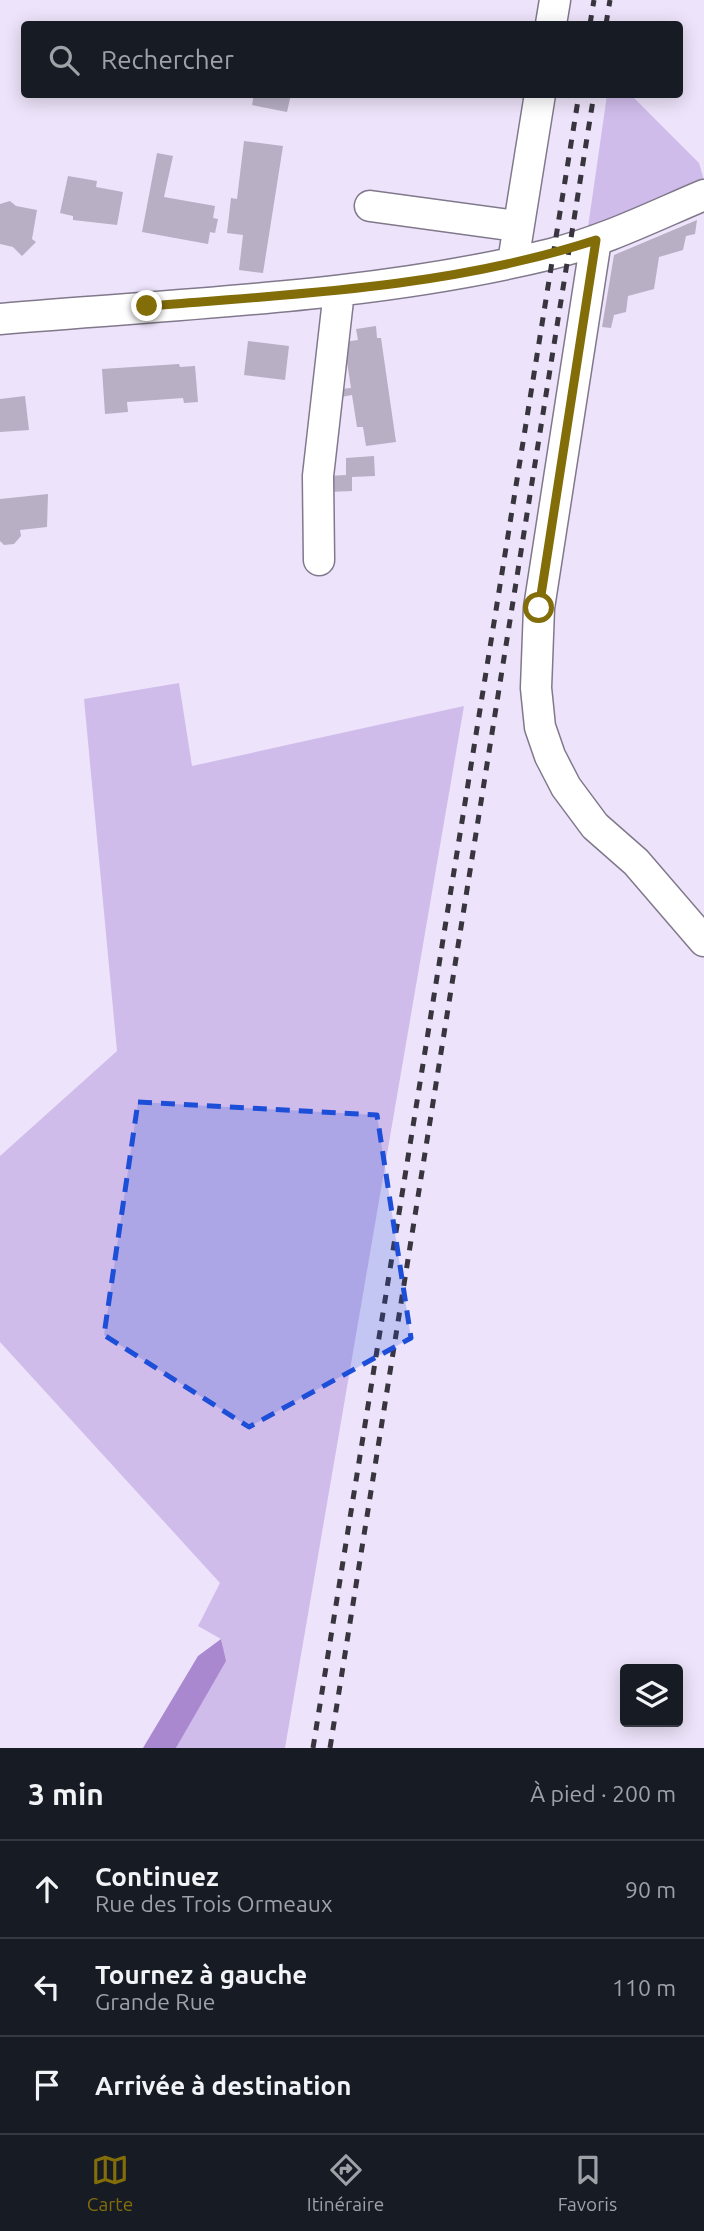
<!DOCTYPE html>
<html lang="fr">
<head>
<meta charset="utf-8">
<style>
	body { margin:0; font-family:Ubuntu,sans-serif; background:#20242c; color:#f1f3f6 }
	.controls { position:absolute; right:21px; bottom:21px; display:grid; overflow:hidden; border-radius:7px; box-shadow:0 4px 18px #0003 }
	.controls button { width:63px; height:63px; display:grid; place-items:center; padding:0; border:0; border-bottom:2px solid #363941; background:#171b24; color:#f1f3f6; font:35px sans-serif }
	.stop { position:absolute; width:21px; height:21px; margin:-16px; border:5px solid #826d09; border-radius:50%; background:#fff }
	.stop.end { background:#826d09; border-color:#fff; box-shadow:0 2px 7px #0008 }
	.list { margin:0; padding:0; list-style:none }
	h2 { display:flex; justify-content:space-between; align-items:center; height:91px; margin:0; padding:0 28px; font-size:30px }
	h2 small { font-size:23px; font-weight:400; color:#9ea1a6 }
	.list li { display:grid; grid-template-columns:46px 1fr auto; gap:21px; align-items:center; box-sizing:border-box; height:98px; padding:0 28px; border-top:2px solid #363941 }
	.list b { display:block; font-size:26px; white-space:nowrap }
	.list p { margin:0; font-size:23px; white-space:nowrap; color:#9ea1a6 }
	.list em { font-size:23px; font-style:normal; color:#9ea1a6 }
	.icon { flex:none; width:38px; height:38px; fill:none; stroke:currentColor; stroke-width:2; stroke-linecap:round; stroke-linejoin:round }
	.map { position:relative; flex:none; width:704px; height:1748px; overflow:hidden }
	.search { position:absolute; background:#171b24; box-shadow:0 4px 18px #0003; left:21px; right:21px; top:21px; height:77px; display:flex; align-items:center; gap:18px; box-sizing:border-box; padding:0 24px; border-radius:7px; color:#9ea1a6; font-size:26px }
	.sheet { height:385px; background:#171b24 }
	nav { display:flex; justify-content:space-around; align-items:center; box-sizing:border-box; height:98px; border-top:2px solid #363941; background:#171b24; font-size:19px; color:#9ea1a6 }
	nav a { display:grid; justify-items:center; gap:4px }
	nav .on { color:#826d09 }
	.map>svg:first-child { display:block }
	.green { fill:#d0bcea }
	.water { fill:#a988cf }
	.building { fill:#b8afc5 }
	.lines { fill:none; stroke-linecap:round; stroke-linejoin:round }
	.minor-casing { stroke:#81788c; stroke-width:33 }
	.minor { stroke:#fff; stroke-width:30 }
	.rail { stroke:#39353f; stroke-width:5; stroke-dasharray:9 9; stroke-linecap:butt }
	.route { stroke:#826d09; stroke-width:9 }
	.marked { fill:#1d4ed8; fill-opacity:0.2; stroke:#1d4ed8; stroke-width:5; stroke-dasharray:14 9; stroke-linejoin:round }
</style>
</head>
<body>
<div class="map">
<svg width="704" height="1748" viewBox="0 0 704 1748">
	<rect width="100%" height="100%" fill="#ede3fa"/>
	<path class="green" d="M607,95h24l68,68 5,17 -116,47z
		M179,683l13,83 272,-60 -179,1042h-109l49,-87 -4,-22 -23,-13 22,-43 -220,-241v-186l117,-105 -33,-352z"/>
	<path class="water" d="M221,1639l5,22 -50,87h-33l55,-92z"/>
	<path class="building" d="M254,94h37l-4,18 -35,-7z
		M244,141l39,5 -20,127 -24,-3 4,-35 -16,-2 4,-35 6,1z
		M157,153l16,3 -9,41 51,9 -2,12 5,1 -3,14 -5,-1 -2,12 -66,-12z
		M68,176l29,5 -1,6 27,5 -6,33 -44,-5v-4l-13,-3z
		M10,201l6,5 21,4 -5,29 4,3 -14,14 -9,-9 -13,-3v-40z
		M697,220l-2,14 -9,2 -3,14 -24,7 -5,32 -26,7 -2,16 -12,3 -3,13 -9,-1 12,-72z
		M376,326l1,12h4l15,104 -30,4 -3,-19h-6l-5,-32 -11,2v-8l10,-1 -7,-46 14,-2 -2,-11z
		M248,341l41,5 -4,34 -41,-5z
		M179,364l1,3 15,-1 3,36 -14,1 -1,-5 -56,4 1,10 -23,2 -3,-45z
		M25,396l4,34 -29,2v-33z
		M374,456l1,20 -23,1v14l-24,1 -1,-16 19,-1v-17z
		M48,494l-1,33 -27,3 1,6 -7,8 -10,1 -4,-4v-42z"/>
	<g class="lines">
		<g class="minor-casing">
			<path id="minor" d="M551,24l4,-24
				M370,206l147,20
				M596,240l-57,368 -3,80 4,39 10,29 16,31 29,39 41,36 68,79
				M513,262l27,-168
				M0,319c184,-16 371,-21 551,-65 53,-13 103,-38 153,-59
				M319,560l-1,-84 21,-185"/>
		</g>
		<use href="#minor" class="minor"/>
		<path class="rail" d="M590,24l4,-24
			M606,24l4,-24
			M313,1748l266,-1654
			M330,1748l264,-1654"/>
	</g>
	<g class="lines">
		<path class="route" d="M147,306c152,-12 304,-19 449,-66l-57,368"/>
	</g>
	<path class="marked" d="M138,1102l239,13 34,223 -162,89 -145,-92z"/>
</svg>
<div class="controls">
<button><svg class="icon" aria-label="layers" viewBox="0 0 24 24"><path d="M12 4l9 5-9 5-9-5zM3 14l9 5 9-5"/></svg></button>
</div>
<div class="stop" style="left:539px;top:608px"></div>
<div class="stop end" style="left:147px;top:306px"></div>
<div class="search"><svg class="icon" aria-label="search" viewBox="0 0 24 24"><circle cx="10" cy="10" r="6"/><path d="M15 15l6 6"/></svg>Rechercher</div>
</div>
<section class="sheet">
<h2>3 min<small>À pied · 200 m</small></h2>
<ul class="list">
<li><svg class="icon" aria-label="ahead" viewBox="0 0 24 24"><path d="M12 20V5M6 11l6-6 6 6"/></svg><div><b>Continuez</b><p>Rue des Trois Ormeaux</p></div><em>90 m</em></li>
<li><svg class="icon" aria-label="left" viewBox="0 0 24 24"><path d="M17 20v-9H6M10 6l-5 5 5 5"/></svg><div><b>Tournez à gauche</b><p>Grande Rue</p></div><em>110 m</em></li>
<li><svg class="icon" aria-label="arrive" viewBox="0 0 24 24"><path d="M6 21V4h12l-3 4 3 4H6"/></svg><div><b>Arrivée à destination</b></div></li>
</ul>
</section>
<nav>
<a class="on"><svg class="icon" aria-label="map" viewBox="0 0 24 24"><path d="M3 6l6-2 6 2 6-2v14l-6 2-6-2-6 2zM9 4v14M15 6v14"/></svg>Carte</a>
<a><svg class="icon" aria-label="directions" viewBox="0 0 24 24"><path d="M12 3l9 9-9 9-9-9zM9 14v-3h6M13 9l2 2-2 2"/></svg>Itinéraire</a>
<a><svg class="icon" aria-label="saved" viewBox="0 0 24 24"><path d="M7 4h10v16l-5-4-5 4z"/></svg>Favoris</a>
</nav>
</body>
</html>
